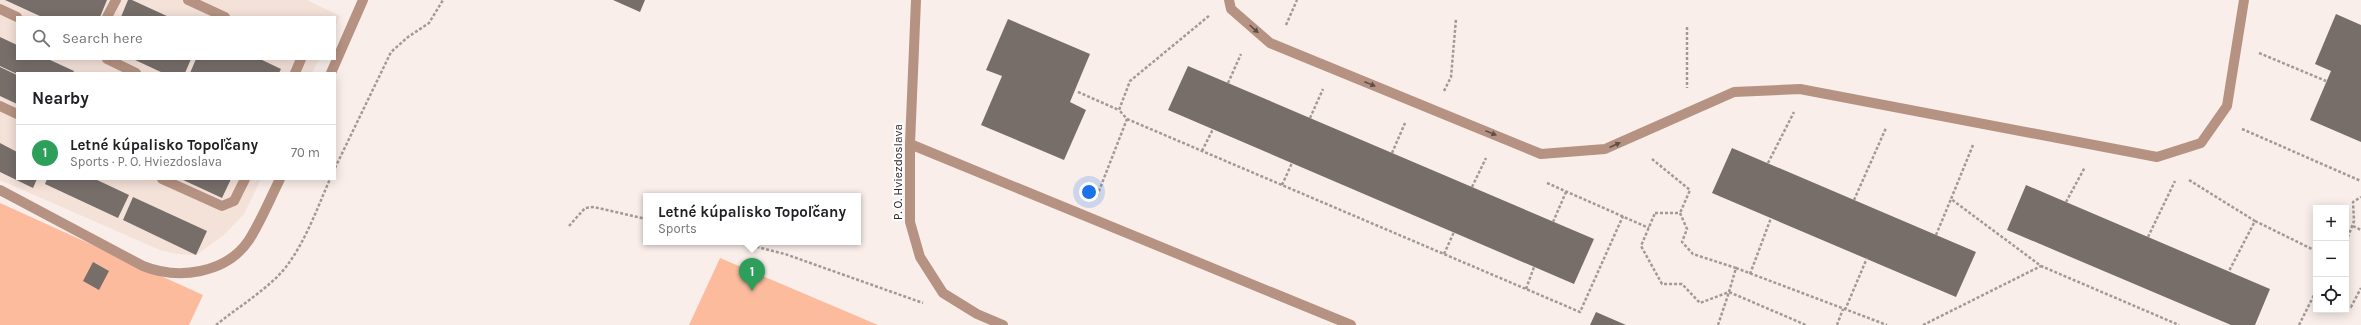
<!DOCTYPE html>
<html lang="en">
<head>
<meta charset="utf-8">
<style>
	body { margin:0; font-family:Karla,sans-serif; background:#f2f2f2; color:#202124 }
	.controls { position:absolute; right:12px; bottom:12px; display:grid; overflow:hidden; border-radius:0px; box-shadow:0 2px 10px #0003 }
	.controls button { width:36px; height:36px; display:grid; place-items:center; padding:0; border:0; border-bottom:1px solid #e0e0e0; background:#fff; color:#202124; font:20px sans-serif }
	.you { position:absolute; left:1089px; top:192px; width:14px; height:14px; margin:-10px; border:3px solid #fff; border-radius:50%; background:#1a73e8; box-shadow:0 0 0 6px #1a73e833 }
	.badge { display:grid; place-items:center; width:26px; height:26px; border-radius:50%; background:#1a73e8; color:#fff; font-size:13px; font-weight:700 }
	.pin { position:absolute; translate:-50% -33px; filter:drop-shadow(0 1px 2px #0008) }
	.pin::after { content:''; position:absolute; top:21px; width:14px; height:12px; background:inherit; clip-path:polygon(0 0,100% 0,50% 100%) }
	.popup { position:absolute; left:643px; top:193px; width:218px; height:52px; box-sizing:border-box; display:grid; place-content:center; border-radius:0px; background:#fff; filter:drop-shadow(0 1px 3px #0005); font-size:13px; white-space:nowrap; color:#757577 }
	.popup b { font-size:15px; color:#202124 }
	.popup::after { content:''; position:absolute; left:50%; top:100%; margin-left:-8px; border:8px solid transparent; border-top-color:#fff }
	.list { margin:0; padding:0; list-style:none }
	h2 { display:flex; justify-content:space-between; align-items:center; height:52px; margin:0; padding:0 16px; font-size:17px }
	h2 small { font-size:13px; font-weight:400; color:#757577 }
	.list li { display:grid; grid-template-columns:26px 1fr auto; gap:12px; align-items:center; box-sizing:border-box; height:56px; padding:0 16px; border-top:1px solid #e0e0e0 }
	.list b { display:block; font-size:15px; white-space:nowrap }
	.list p { margin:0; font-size:13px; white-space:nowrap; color:#757577 }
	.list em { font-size:13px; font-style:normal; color:#757577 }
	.icon { flex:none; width:22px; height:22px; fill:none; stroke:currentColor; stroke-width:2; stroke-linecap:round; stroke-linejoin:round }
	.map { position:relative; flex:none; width:2361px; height:325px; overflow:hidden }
	.search { position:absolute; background:#fff; box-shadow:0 2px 10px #0003; left:16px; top:16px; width:320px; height:44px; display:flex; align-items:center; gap:10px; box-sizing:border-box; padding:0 14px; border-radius:0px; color:#757577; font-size:15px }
	.panel { position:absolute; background:#fff; box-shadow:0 2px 10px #0003; left:16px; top:72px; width:320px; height:108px; border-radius:0px }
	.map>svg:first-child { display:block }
	.built { fill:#f4e2d9 }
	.green { fill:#fbbb9c }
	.building { fill:#776e6a }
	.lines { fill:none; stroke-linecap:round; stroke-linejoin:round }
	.path { stroke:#a29a98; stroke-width:2.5; stroke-dasharray:3 2; stroke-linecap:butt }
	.minor { stroke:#b69282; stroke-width:10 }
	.oneway { fill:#5d4e48 }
	.labels { text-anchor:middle; stroke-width:4; stroke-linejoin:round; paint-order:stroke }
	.street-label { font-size:12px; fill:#2d2928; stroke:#fefefe }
</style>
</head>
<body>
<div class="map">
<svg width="2361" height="325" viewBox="0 0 2361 325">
	<rect width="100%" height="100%" fill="#f9eeea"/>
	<path class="built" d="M0,0h307l33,16 -5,11v-10h-318v42h302l-7,14h-295v106h244l-17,35 -20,21 -28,20 -19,-1 -17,-4 -160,-70z"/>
	<path class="green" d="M0,203l203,92 -14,30h-189z
		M720,258l158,67h-189z"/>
	<path class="building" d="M5,0h102l-7,17h-58z
		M128,0h4l37,17h-48z
		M613,0h32l-5,12z
		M2336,14l25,11v117l-51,-22 21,-49 -16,-7z
		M1008,19l82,35 -20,48 16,8 -22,50 -83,-35 21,-49 -16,-6z
		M0,37l17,8v14h31l26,12 -1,2 -56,1 -17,-8z
		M133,59h58l-6,14h-22z
		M196,59h64l21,10 -2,4h-89z
		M1188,66l406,173 -20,45 -406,-174z
		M0,67l17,8v29l-17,-8z
		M0,143l17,9v27h20l-4,9 -33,-16z
		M1732,148l244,104 -20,45 -244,-104z
		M47,179h48l34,16 -11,23 -73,-34z
		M181,179h50l-9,19z
		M2026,185l244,104 -15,36h-24l-224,-95z
		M133,197l74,34 -11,24 -73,-35z
		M93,262l16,9 -10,19 -16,-9z
		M1596,312l30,13h-36z"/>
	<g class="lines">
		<path class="path" d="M1286,25l11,-25
			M1687,27v61
			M2259,53l67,28
			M1228,83l13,-29
			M1444,91l7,-14 5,-58
			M1078,92l41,18
			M1310,118l13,-29
			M1127,119l453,193 43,-96
			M2242,129l119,52
			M1973,145l-22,54 90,67 138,59
			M1202,151l11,-22
			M1392,153l13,-30
			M1652,159l38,31 -10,23
			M1768,163l26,-51
			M335,168l56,-116 17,-15 21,-14 14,-23
			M2189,180l66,41 -26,50
			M1547,183l102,45
			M1282,185l10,-22
			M1472,187l14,-29
			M1097,196l30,-77 -8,-9 11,-29 80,-66
			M1854,200l32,-72
			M2066,202l19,-35
			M1655,213h25l7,16 -5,13 11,12 43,14 -7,24 -29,11 -18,-19h-20l-21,-38z
			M2255,221l61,30
			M1553,222l13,-30
			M569,226l16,-18 9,-1 52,12
			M2353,226l8,4
			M1936,235l15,-36
			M2148,237l27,-56
			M737,242l48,12 138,49
			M2346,242l8,-21 -1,-19 8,-5
			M1444,254l10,-22
			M1736,268l151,57
			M1750,274l21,-56
			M1526,289l8,-22
			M2346,305l5,2 10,-19
			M1845,310l22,-52
			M216,325c20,-16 42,-30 60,-47 25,-24 40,-67 54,-99
			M1718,325l11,-33 77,33
			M1837,325l6,-16
			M1923,325l118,-59
			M2299,325l17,-34"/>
		<path class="minor" d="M188,0l37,17
			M916,0l-6,144v78l10,35 23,36 34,21 26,11
			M1229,0l2,9 39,34 271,111 64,-5 129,-57 66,-3 357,68 44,-14 26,-37 17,-106
			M0,9l17,8
			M107,17l9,-17
			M107,59l29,14
			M295,73l6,-14
			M331,73l32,-73
			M0,106l17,8
			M910,144l441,181
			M162,179l60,27 12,-5 11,-22
			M0,190l143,76c35,14 83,8 106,-26 12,-19 21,-41 31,-61"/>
	</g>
	<defs><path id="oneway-solid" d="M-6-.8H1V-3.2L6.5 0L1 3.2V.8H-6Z"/></defs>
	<g class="oneway">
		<use href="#oneway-solid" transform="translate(1254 29) rotate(42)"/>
		<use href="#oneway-solid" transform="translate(1370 84) rotate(22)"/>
		<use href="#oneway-solid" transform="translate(1491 133) rotate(22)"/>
		<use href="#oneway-solid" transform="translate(1615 145) rotate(-24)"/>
	</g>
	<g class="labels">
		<g class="street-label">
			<text transform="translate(898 172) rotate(-90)" y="4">P. O. Hviezdoslava</text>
		</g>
	</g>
</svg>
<div class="controls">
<button>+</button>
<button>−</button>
<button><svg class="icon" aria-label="locate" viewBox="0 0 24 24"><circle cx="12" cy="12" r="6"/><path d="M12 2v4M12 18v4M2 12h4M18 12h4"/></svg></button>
</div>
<div class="you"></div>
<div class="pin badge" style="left:752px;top:291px;background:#2e9e5b">1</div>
<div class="popup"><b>Letné kúpalisko Topoľčany</b>Sports</div>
<div class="search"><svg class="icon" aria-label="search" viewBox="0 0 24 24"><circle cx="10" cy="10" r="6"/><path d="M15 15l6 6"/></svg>Search here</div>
<section class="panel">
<h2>Nearby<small></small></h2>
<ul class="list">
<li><span class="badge" style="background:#2e9e5b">1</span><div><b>Letné kúpalisko Topoľčany</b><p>Sports · P. O. Hviezdoslava</p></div><em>70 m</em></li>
</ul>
</section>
</div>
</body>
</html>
